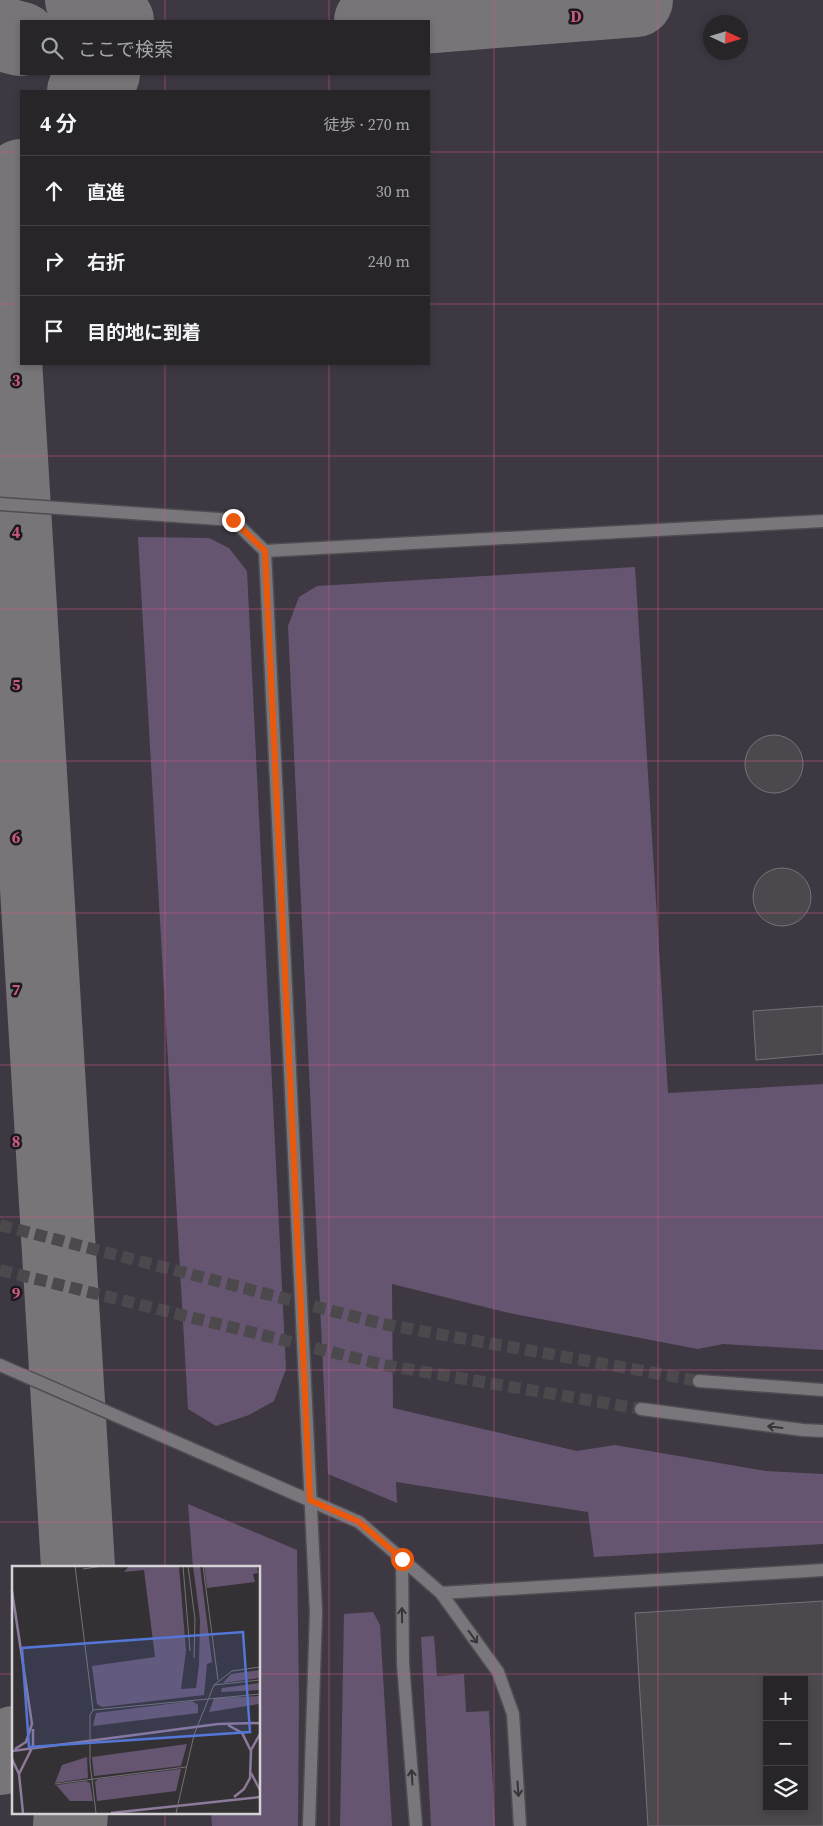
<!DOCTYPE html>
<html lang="ja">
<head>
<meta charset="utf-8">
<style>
	body { margin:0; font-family:"Source Serif 4","Noto Sans JP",serif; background:#2f2d30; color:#f1f3f6 }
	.controls { position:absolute; right:15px; bottom:15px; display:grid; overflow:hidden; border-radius:0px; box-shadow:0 2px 8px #0003 }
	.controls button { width:45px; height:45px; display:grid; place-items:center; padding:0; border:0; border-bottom:1px solid #434245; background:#272528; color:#f1f3f6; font:25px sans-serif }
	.compass { position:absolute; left:703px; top:15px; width:45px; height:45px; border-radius:50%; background:#272528; box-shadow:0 2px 8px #0003; rotate:94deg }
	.stop { position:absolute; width:15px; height:15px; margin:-11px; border:4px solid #ea580c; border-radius:50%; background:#fff }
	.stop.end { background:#ea580c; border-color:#fff; box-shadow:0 1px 5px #0008 }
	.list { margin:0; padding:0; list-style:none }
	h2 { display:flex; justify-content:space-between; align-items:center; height:65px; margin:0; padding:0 20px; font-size:21px }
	h2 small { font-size:16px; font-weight:400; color:#a4a5a8 }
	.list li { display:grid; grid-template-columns:32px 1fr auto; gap:15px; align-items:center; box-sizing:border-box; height:70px; padding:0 20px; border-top:1px solid #434245 }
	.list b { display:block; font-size:19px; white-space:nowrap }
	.list em { font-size:16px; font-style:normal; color:#a4a5a8 }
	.icon { flex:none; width:28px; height:28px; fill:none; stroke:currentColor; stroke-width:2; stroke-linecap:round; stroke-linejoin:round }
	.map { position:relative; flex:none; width:823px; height:1826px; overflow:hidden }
	.search { position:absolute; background:#272528; box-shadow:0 2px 8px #0003; left:20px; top:20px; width:410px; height:55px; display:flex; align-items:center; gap:12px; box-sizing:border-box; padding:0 18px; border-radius:0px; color:#a4a5a8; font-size:19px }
	.panel { position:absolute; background:#272528; box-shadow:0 2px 8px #0003; left:20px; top:90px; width:410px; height:275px; border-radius:0px }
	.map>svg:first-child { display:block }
	.built { fill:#3e3842; fill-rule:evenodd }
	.grass { fill:#665570 }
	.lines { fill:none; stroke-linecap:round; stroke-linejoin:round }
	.taxiway { stroke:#787578; stroke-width:74 }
	.building { fill:#4c494e; stroke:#757277; fill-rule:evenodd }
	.secondary-tunnel { stroke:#4c494d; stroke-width:12; stroke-dasharray:12 6; stroke-linecap:butt }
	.lane-casing { stroke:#4f4d51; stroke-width:15 }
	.secondary-casing { stroke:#4f4d51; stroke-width:15 }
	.lane { stroke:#7a777c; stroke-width:12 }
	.secondary { stroke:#7a777c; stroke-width:12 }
	.oneway { stroke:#383538 }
	.route { stroke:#ea580c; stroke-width:6 }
	.grid { fill:none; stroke:#c85986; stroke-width:1; stroke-opacity:0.55 }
	.inset-river { fill:none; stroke:#8d7a9a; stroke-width:2.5 }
	.inset-road { fill:none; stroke:#747175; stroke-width:1 }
	.view { fill:#5476d7; fill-opacity:0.15; stroke:#5476d7; stroke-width:2.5 }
	.inset-edge { fill:none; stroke:#d4d2d5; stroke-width:2.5 }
	.grid-label { font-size:16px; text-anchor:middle; font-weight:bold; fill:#c85986; stroke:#1b191b; stroke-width:5; stroke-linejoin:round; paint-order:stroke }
</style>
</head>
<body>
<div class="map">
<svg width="823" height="1826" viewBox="0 0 823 1826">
	<rect width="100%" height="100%" fill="#343135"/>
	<path class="built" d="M0,0h823v1826h-823zM21,21h408v53h-408zM710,22h30v30h-30zM21,91h408v273h-408zM14,1567h245v245h-245zM767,1680h37v127h-37z"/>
	<path class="grass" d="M138,537l71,1 20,10 18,23 39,798 -12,32 -25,14 -33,11 -28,-17z
		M635,567l33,526 155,-9v266l-100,-6 -25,5 -189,-36 -117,-29 1,124 184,43 38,-6 151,26 57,3v70l-229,13 -6,-45 -192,-30 1,21 -69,-29 -40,-848 11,-29 18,-11z
		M188,1504l109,46 2,149 -1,127h-86l-1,-14h48v-245h-66z
		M373,1612l7,13 12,201h-52l4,-212z
		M434,1636l3,40 27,-2 2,38 23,-1 6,115h-64l-10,-189z"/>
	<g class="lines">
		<path class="taxiway" d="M82,0l35,21
			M371,21l265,-21
			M0,32l9,4 12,3
			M84,91l19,-17
			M0,253l9,-53 12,-24
			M0,277l78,1290
			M0,1758l14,-15
			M70,1826l1,-14"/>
	</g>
	<path class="building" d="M745 764a29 29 0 1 1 58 0a29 29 0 1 1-58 0Z
		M753 897a29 29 0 1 1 58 0a29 29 0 1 1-58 0Z
		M823,1006v48l-67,6 -3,-49z
		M823,1601v225h-175l-13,-213zM767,1680h37v127h-37z"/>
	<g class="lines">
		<path class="secondary-tunnel" d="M0,1225l383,99 316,57
			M0,1270l384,95 257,44"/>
		<g class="lane-casing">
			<path id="lane" d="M0,504l233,16 32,31
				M0,1365l359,157 43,37
				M441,1593l382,-23
				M309,1826l7,-214 -51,-1061 558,-30
				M416,1826l-13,-162 -1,-105 39,34 57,79 15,42 7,112"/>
		</g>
		<g class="secondary-casing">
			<path id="secondary" d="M699,1381l124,9
				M641,1409l162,21 20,1"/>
		</g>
		<use href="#lane" class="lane"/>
		<use href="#secondary" class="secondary"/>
	</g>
	<defs><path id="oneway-shaft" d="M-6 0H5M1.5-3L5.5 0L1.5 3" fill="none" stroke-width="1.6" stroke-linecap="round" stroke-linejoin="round" transform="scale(1.25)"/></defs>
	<g class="oneway">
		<use href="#oneway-shaft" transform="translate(775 1427) rotate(-173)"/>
		<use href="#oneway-shaft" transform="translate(402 1615) rotate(-91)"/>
		<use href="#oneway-shaft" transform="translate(473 1637) rotate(54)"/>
		<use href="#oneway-shaft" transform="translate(412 1777) rotate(-94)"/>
		<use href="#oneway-shaft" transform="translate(518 1789) rotate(86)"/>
	</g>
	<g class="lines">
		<path class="route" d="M233,520l32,31 45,949 49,22 43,37"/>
	</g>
	<path class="grid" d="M165,0v21M329,0v21M494,0v1826M658,0v1826M165,74v17M329,74v17M0,152h21M429,152h394M0,304h21M429,304h394M165,364v1203M329,364v1462M0,456h823M0,609h823M0,761h823M0,913h823M0,1065h823M0,1217h823M0,1370h823M0,1522h823M0,1674h14M259,1674h564M165,1812v14"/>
	<g transform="translate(12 1566)">
		<rect width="248" height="248" fill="#343135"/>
		<path d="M117,0h50l7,85 -5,38 15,-1 3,-23 1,-45 -7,-54h7l12,96 -5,2 -3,31 -102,12 -5,-3 -5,-38 63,-9 -11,-87 -20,2zM192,0h53l1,7 -5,1 2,8 -48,6zM247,104v8l-36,5 8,-9zM247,117v7l-38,2 1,-4zM247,130v8l-50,8 5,-14zM180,135l6,4v8l-105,13 3,-13zM175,178l-6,22 -87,10 -2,-19zM75,191l1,21 -33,5 7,-18zM169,203l-5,22 -79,10 -2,-19 3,-3zM74,215l4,2 3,18h-23l-14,-16z" fill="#665570"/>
		<path class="inset-river" d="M0,25l20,133 -6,18 -11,7M216,159l14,8 9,18 -1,27 -6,11 -10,8M239,184l9,-16M0,185l206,-27 42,-1M0,193l7,15 4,39M239,207l9,17M7,208l14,-28v-17M99,247l149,-16"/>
		<path class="inset-road" d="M63,0l18,144 167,-16M171,0l7,85M176,0l7,53 -1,39M191,0l15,114M71,3l20,-3M248,101l-28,4 -18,14 46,-5M81,144l-3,5v48l6,50M43,218l131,-17M164,247l18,-78 20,-50"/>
		<path class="view" d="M231,66l7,100 -221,15 -7,-99z"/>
		<rect width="248" height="248" class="inset-edge"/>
	</g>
	<g class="grid-label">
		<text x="576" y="22">D</text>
		<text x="16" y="386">3</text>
		<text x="16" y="538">4</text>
		<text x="16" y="690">5</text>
		<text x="16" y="843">6</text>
		<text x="16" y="995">7</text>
		<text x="16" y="1147">8</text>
		<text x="16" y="1299">9</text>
	</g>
</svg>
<div class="controls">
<button>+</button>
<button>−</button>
<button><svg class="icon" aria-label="layers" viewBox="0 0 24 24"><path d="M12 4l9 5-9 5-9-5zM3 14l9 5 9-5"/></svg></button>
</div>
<svg class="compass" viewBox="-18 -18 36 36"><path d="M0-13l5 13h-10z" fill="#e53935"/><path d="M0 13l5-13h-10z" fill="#a4a5a8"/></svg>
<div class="stop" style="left:402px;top:1559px"></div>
<div class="stop end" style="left:233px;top:520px"></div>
<div class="search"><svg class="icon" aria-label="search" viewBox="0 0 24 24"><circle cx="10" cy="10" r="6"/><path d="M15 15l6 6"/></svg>ここで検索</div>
<section class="panel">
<h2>4 分<small>徒歩 · 270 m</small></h2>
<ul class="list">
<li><svg class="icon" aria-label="ahead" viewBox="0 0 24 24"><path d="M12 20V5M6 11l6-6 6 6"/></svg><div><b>直進</b></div><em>30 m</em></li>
<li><svg class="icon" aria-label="right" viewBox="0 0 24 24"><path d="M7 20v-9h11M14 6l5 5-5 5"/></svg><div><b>右折</b></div><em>240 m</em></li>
<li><svg class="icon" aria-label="arrive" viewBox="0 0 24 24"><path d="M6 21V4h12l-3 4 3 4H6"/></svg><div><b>目的地に到着</b></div></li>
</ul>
</section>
</div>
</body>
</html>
